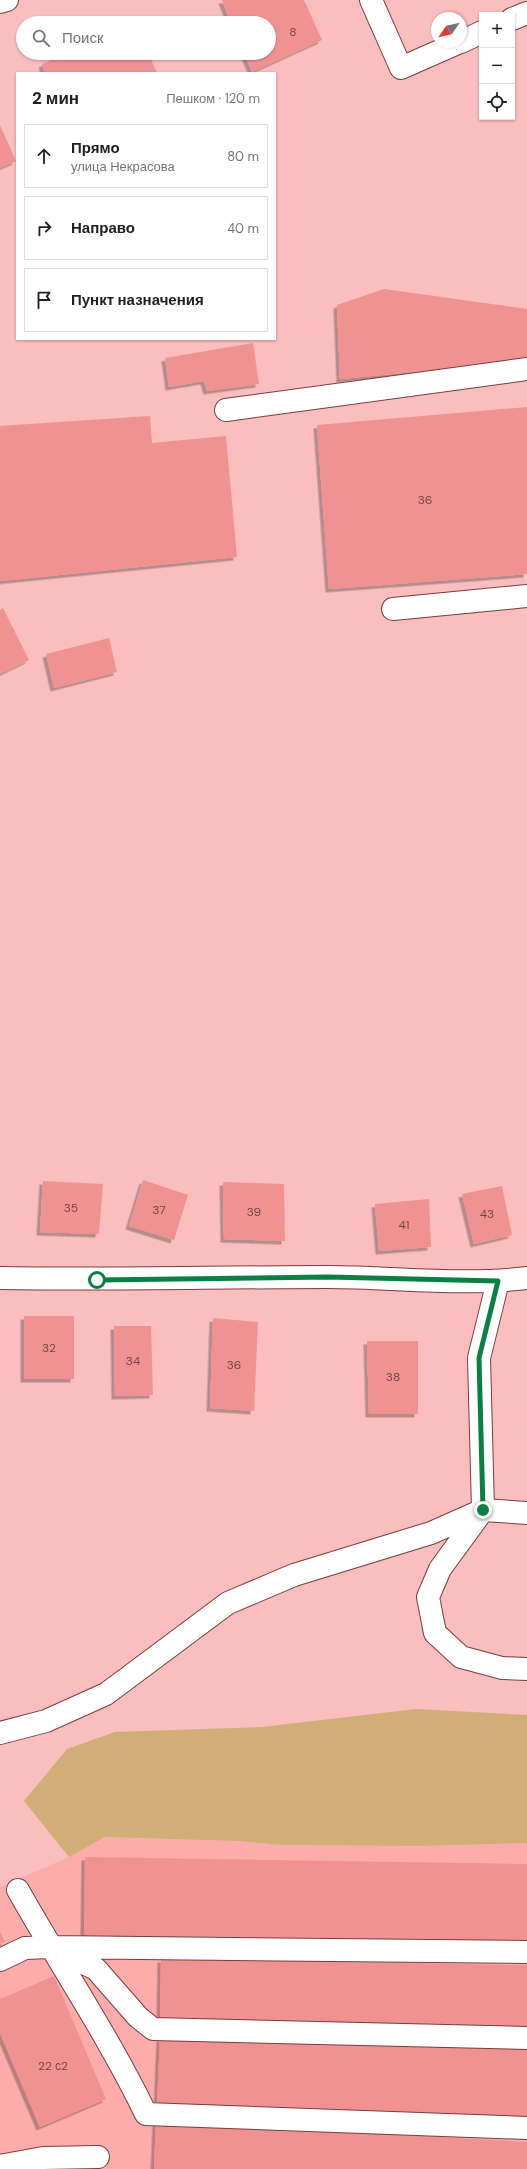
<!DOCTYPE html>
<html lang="ru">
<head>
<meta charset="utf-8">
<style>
	body { margin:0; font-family:"DM Sans",sans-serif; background:#f6f6f6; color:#202124 }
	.controls { position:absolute; right:12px; top:12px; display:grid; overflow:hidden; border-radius:0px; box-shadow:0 1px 3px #0004 }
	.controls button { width:36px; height:36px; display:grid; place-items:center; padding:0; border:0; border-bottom:1px solid #e0e0e0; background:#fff; color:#202124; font:20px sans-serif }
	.compass { position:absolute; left:431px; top:12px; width:36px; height:36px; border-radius:50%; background:#fff; box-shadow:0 1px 3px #0004; rotate:236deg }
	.stop { position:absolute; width:12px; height:12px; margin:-9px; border:3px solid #0b8043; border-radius:50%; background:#fff }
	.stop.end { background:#0b8043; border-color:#fff; box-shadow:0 1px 4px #0008 }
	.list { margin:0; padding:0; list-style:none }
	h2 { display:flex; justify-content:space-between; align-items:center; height:52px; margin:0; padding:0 16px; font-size:17px }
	h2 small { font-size:13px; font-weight:400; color:#757577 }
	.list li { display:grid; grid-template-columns:26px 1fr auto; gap:12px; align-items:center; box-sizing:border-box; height:64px; margin:0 8px 8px; padding:0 8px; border:1px solid #e0e0e0; border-radius:0px }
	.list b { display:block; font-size:15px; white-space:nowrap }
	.list p { margin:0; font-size:13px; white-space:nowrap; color:#757577 }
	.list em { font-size:13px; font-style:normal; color:#757577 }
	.icon { flex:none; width:22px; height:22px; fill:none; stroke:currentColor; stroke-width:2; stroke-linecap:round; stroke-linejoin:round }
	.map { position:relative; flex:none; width:527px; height:2169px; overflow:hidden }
	.search { position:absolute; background:#fff; box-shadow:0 1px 3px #0004; left:16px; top:16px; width:260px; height:44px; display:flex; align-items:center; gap:10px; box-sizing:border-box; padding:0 14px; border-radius:22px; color:#757577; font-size:15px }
	.panel { position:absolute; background:#fff; box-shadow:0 1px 3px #0004; left:16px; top:72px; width:260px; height:268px; border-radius:0px }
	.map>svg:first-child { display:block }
	.built { fill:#fdacac }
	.green { fill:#d0ae76 }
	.building { fill:#f19292; filter:url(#shadow) }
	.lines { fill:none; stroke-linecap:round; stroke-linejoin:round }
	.minor-casing { stroke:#793c3d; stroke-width:24 }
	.major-casing { stroke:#793c3d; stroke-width:24 }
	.minor { stroke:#fff; stroke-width:22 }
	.major { stroke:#fff; stroke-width:22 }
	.route { stroke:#0b8043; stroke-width:5 }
	.labels { text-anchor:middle; stroke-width:3; stroke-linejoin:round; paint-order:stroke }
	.number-label { font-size:12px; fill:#734646 }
</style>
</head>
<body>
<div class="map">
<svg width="527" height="2169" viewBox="0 0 527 2169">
	<defs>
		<filter id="shadow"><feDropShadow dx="-3.5" dy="3.5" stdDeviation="0" flood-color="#0004"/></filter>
	</defs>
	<rect width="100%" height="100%" fill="#f9bebd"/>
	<path class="built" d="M105,1837l133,4 43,4 137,1 109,-3v326h-527v-282l69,-30z"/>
	<path class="green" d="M416,1709l111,6v128l-109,3 -137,-1 -43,-4 -133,-4 -36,20 -45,-56 43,-52 48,-17 147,-5z"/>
	<path class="building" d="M222,0h82l18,40 -70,32 -8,-19h25v-30h-38z
		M68,53h80l9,20h-112l-3,-9z
		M0,125l16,36 -16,7z
		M384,289l143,20v52l-187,18 -3,-74z
		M253,343l6,41 -52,7 -3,-10 -35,6 -4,-29z
		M527,407v167l-198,15 -12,-164z
		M150,416l2,27 74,-7 11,121 -237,24v-155z
		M3,608l26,52 -29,14v-64z
		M109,638l8,34 -63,16 -8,-34z
		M143,1180l45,15 -14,45 -45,-14z
		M43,1181l60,3 -4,50 -59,-2z
		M223,1182l61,2 1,57 -61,-2z
		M502,1186l10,49 -38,9 -12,-50z
		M429,1199l2,48 -52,4 -4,-47z
		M24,1316h50v63h-50z
		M213,1318l45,4 -4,89 -44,-3z
		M114,1326h37l2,69 -38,1z
		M367,1341h51v73h-49z
		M85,1857l442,7v80l-443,-9z
		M0,1932l5,10 -5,2z
		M161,1959l366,6v63l-367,-9z
		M54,1976l52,123 -66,28 -40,-94v-34z
		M160,2038l367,9v69l-370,-10z
		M156,2121l371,21v27h-373z"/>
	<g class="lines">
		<g class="minor-casing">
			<path id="minor" d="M371,0l30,68 59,-26
				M512,19l15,-6
				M461,42l21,-10
				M226,410l301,-41
				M393,609l134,-13
				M0,1278c109,2 218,-1 327,-1 67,0 134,9 200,1
				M498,1281l-19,77 4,152 -43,59 -12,28 7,36 26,24 41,11 25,1
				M0,1733l46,-12 60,-27 122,-91 66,-28 137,-42 52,-23 44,3
				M18,1890c42,75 91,147 128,224l381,14
				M54,1949l42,20 42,48 15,12 374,9
				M0,1960l25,-12 25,-1 477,5
				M0,2166l43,-8 55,-1"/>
		</g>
		<g class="major-casing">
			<path id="major" d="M0,2l7,-2"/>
		</g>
		<use href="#minor" class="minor"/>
		<use href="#major" class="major"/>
	</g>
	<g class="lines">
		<path class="route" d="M97,1280l231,-3 170,4 -19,77 4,152"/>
	</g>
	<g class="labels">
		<g class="number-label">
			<text x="293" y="36">8</text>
			<text x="425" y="504">36</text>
			<text x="71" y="1212">35</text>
			<text x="159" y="1214">37</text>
			<text x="254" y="1216">39</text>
			<text x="487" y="1218">43</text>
			<text x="404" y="1229">41</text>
			<text x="49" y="1352">32</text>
			<text x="133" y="1365">34</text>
			<text x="234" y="1369">36</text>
			<text x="393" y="1381">38</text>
			<text x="53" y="2070">22 с2</text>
		</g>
	</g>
</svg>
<div class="controls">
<button>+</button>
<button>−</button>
<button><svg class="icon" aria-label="locate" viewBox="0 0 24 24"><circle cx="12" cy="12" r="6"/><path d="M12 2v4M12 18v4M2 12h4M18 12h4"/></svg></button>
</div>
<svg class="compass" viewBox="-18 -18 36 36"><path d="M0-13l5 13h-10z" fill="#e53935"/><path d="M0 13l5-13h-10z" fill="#757577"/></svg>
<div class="stop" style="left:97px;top:1280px"></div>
<div class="stop end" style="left:483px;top:1510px"></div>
<div class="search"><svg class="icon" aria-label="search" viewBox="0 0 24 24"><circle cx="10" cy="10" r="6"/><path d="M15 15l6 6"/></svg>Поиск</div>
<section class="panel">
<h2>2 мин<small>Пешком · 120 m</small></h2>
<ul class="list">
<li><svg class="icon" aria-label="ahead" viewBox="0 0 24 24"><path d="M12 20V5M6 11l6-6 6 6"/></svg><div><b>Прямо</b><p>улица Некрасова</p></div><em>80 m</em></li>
<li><svg class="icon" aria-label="right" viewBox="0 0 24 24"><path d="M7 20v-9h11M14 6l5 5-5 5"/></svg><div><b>Направо</b></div><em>40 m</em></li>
<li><svg class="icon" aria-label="arrive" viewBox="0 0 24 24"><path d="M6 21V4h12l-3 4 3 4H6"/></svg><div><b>Пункт назначения</b></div></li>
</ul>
</section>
</div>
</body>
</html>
